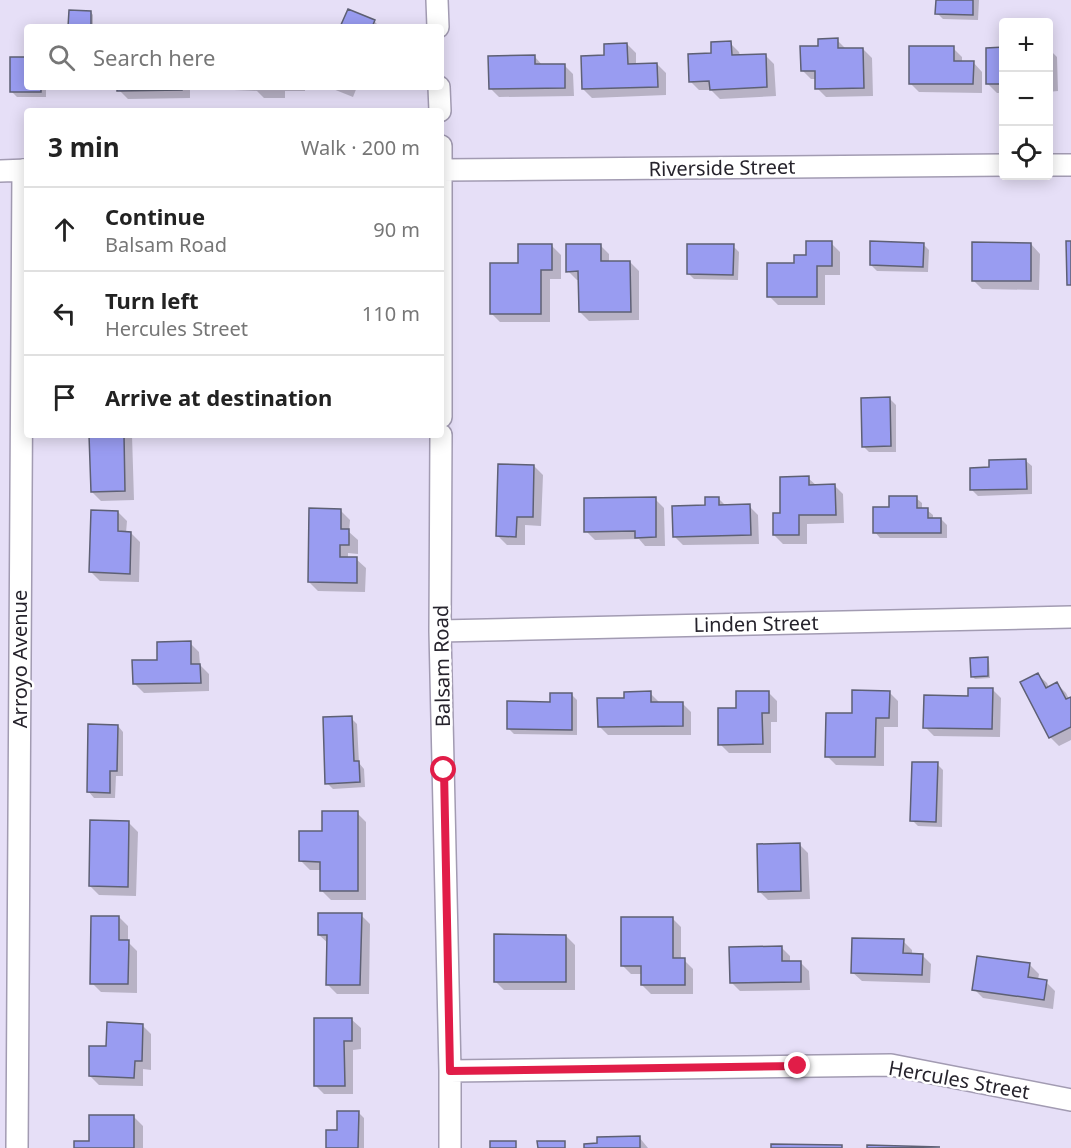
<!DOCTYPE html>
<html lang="en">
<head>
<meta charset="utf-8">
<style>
	body { margin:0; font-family:"Noto Sans",sans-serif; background:#f2f2f2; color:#222 }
	.controls { position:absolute; right:18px; top:18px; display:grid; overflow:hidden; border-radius:6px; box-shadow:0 3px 15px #0003 }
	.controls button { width:54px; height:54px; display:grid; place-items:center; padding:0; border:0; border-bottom:2px solid #e0e0e0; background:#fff; color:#222; font:30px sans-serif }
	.stop { position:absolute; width:18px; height:18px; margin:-14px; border:4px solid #e11d48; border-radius:50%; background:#fff }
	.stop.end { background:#e11d48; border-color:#fff; box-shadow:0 2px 6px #0008 }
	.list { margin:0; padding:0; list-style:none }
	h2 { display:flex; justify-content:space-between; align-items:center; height:78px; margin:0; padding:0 24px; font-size:26px }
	h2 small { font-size:20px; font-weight:400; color:#767676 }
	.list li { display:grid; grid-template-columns:39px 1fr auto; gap:18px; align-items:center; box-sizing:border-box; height:84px; padding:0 24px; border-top:2px solid #e0e0e0 }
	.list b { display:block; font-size:22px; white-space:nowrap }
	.list p { margin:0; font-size:20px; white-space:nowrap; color:#767676 }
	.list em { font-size:20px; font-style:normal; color:#767676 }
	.icon { flex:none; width:33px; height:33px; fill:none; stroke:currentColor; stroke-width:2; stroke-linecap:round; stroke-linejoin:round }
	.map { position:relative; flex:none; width:1071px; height:1148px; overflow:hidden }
	.search { position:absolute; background:#fff; box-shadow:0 3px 15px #0003; left:24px; top:24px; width:420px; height:66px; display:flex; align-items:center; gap:15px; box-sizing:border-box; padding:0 21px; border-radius:6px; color:#767676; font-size:22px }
	.panel { position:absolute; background:#fff; box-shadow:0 3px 15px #0003; left:24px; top:108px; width:420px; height:330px; border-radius:6px }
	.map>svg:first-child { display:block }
	.shadow { fill:#0003 }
	.building { fill:#999cf1; stroke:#5e6074; stroke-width:1.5 }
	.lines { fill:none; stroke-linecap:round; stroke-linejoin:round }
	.street-casing { stroke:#a29bb2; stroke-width:24 }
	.street { stroke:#fff; stroke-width:21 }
	.route { stroke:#e11d48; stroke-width:8 }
	.labels { text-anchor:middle; stroke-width:5; stroke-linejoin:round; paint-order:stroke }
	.street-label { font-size:20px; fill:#26232c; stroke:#fff }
</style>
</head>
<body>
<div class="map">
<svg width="1071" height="1148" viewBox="0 0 1071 1148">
	<rect width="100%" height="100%" fill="#e6dff7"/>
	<path class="shadow" d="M937,0h42l-1,20 -35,-1 -6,-6z
		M91,12l2,3v12h-23z
		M374,21l6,6h-38z
		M837,40l10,10 16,-1 9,9 1,38 -47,1 -9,-9v-9h-6l-9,-9 18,-23z
		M730,43l9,9 1,4 25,-1 9,9 2,32 -56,3 -9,-9h-12l-9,-9 23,-26z
		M627,44l9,9v12l21,-1 9,9v22l-74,3 -9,-9 23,-33z
		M953,48l9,9v5h11l9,10v21l-63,-1 -9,-9z
		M1048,48l9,9 1,34 -10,1z
		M1004,49v44h-7l-9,-9z
		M535,57l8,9 21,-1 9,9 1,22 -75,1 -9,-9z
		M27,59v28h57v1h-38v9h-29l-6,-6z
		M119,87h71v11l-62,1 -9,-9z
		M231,87h74v4h-20v7h-21l-7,-7 -23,-1z
		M328,87h29l-4,10z
		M831,243l9,9v23h-15v30h-47l-9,-9 26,-32z
		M923,244l6,6 -1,22 -51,-1 -6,-6z
		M1031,244l9,10 -1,36 -57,-1 -9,-9z
		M600,245l9,9v8h21l9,9v49l-50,1 -9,-9v-32h-3l-9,-9z
		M552,246l9,9v24h-11v43h-50l-9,-9 29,-49z
		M733,246l6,6 -1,28 -44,-1 -6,-6z
		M890,399l6,6v47h-27l-6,-6z
		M91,435h41l2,65 -33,1 -9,-9z
		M1026,461l6,5v28l-54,2 -6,-6z
		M534,466l9,9 -2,51 -16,-1v20h-18l-9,-9z
		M808,478l9,8 17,-1 9,9 1,29 -37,1v20h-24l-9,-9 8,-20z
		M718,498l8,8h23l9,9 1,29 -76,1 -9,-9 32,-30z
		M916,498l6,5v7h5l6,5v4h8l6,6v13h-67l-5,-6 15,-23z
		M655,499l9,9 1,38h-20l-6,-7 -44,1 -9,-9z
		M341,511l9,9 -1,12 9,8v14l-10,-1v5l8,1 10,9 -1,24 -47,-1 -9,-9z
		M118,512l9,9 -1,12h5l9,9 -1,40 -39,-1 -9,-9z
		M190,643l9,9 1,13 9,9v17l-65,2 -9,-9 23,-23z
		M987,659l2,2 1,17 -15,1 -3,-3z
		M1038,675l9,8 2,5 8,-4 9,9 3,6h2v41l-12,6 -9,-9z
		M992,689l9,9 -1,39 -66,-1 -9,-9 44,-29z
		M768,692l9,9v21h-6v31h-42l-9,-9 18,-35z
		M889,692l9,9v26h-14v39l-48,-1 -9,-9 26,-42z
		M650,693l9,9v2l23,-1 9,9v23h-83l-9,-9 26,-27z
		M571,694l6,6v35l-63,-1 -6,-6 44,-25z
		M351,718l6,6 2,39 5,6 1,18 -32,2 -6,-6z
		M118,726l5,6v44h-7l-1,22h-21l-5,-6z
		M937,764l6,6 -1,57 -24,-1 -6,-6z
		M357,813l9,9v78h-35l-9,-9v-21h-12l-9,-9 23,-29z
		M129,823l9,9 -2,64 -37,-1 -9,-9z
		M799,844l9,9 2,46 -42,1 -9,-9z
		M361,915l9,9 -1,70h-32l-9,-9 1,-41 -10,-9z
		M119,917l9,9v16l9,9v42l-36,-1 -9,-9z
		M672,918l9,9v33h3l9,9v25h-42l-9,-9v-11h-11l-9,-9z
		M566,936l9,9v45h-71l-9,-9z
		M903,941l9,9v5h10l9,9 -1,19 -68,-2 -10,-9z
		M781,947l9,9v6h10l9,9 1,19 -70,1 -9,-9z
		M1030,965l9,9 -1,6 8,2 9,9 -2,18 -70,-11 -9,-9z
		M351,1019l10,9v21l-8,1v44h-29l-9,-9z
		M142,1025l9,9v36l-8,-1v17l-44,-1 -9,-9 18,-29z
		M358,1112l6,6v30h-36l11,-16z
		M134,1117l9,9v22h-68l15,-6z
		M639,1137l9,11h-63l13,-3z"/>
	<path class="building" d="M936,0h37v15l-38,-1z
		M348,9l27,11 -3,7h-32z
		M69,10l22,1v16h-23z
		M838,38v10h25l1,40 -49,1v-18h-14l-1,-25h18v-7z
		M731,41l1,14 34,-1 1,33 -57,3 -1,-9 -20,1 -1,-28 23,-1v-11z
		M627,43l1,21 29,-1 1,24 -76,2 -1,-33 23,-1v-11z
		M909,46h45v15h20l-1,23h-64z
		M1004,47v37h-18v-36z
		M535,55v9h30v24l-76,1 -1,-33z
		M10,57h17v30h14v5h-31z
		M117,87h65v3l-65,1z
		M806,241h26v25h-15v31h-50v-34h27v-8h12z
		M870,241l54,2 -1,24 -53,-2z
		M1066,241h5v44h-4z
		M972,242l59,1v38h-59z
		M518,244h34v26h-11v44h-51v-51h28z
		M566,244h35v17h29l1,51h-52l-1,-41 -12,1z
		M687,244h47l-1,31 -46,-1z
		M890,397l1,49 -29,1 -1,-49z
		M89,435h35l1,56 -34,1z
		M1026,459l1,30 -57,1v-22l19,-1v-7z
		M498,464l36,1 -1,52h-16l-1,20 -20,-1z
		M809,476v9l26,-1 1,31h-37v20h-26v-22h7v-36z
		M889,496h28v12h11v10h13v15h-68v-26h16z
		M656,497v40l-21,1v-7l-51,1v-34z
		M705,497h14v8l31,-1 1,31 -78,2 -1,-31 33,-1z
		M309,508l32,1v20h8v16h-9v12h17v26l-49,-1z
		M91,510l27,1v20l13,1 -1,42 -41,-2z
		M191,641v23h9l1,19 -68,1 -1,-24h25v-18z
		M988,657v19l-17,1 -1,-19z
		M1038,673l8,15 11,-6 9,17 5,-2v30l-22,11 -29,-56z
		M968,688h25l-1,41 -69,-1 1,-33 44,1z
		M852,690l38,1 -1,27h-13l-1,39h-50l1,-44h26z
		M651,691v11h32v24l-85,1 -1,-29h27v-6z
		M736,691h33v22h-7l1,31 -45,1v-37h18z
		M550,693h22v37l-65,-1v-28l43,1z
		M352,716l2,45h5l1,21 -35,2 -2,-67z
		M88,724l30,1 -1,46h-7v22l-23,-1z
		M912,762h26l-2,60 -26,-1z
		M322,811h36v80h-38v-29l-21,-1v-30h23z
		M90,820l39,1 -1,66 -39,-1z
		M800,843l1,48 -43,1 -1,-48z
		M318,913h44l-2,72h-34l1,-50h-9z
		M91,916h28v24h10l-1,44h-38z
		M621,917h52v41h12v27h-44v-19h-20z
		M494,934l72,1v47h-72z
		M852,938l52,1 -1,14 20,1 -1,21 -71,-2z
		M782,946v15h19v21l-71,1 -1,-36z
		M977,956l53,7 -2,14 19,3 -3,20 -72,-10z
		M314,1018h38v23h-8l1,45h-31z
		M107,1022l36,2 -1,37h-7l-1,17 -45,-2v-30h17z
		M337,1111h22l-1,37h-32v-18h11z
		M89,1115h45v33h-60v-7h15z
		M640,1136v12h-56v-4l13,-1v-6z
		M490,1141h26v7h-26z
		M537,1141h28v7h-27z
		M771,1144l71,1v3h-71z
		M867,1145l73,2 -73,1z"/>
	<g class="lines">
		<g class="street-casing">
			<path id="street" d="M437,0l1,27
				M439,87l1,24
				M441,146v271
				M1048,165h23
				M441,170l563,-5
				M0,171l27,-1
				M441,435l-1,196 10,440v77
				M440,631l631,-14
				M450,1071l441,-6 180,35
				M17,1148l6,-978"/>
		</g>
		<use href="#street" class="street"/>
	</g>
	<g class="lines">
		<path class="route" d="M444,770l6,301 348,-5"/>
	</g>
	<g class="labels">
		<g class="street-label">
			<text transform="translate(722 168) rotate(-1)" y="7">Riverside Street</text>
			<text transform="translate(756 624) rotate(-1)" y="7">Linden Street</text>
			<text transform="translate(20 659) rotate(-90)" y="7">Arroyo Avenue</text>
			<text transform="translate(442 666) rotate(-91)" y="7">Balsam Road</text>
			<text transform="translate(959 1080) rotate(10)" y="7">Hercules Street</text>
		</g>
	</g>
</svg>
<div class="controls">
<button>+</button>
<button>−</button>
<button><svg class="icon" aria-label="locate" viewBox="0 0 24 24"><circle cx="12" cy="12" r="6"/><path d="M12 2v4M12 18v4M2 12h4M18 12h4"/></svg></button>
</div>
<div class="stop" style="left:444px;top:770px"></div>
<div class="stop end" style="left:798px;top:1066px"></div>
<div class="search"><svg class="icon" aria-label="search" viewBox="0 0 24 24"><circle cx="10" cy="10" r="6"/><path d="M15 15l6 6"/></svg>Search here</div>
<section class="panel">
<h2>3 min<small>Walk · 200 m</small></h2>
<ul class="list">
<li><svg class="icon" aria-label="ahead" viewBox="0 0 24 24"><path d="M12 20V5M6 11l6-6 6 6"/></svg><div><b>Continue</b><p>Balsam Road</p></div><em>90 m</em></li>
<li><svg class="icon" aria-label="left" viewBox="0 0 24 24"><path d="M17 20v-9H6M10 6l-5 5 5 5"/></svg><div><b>Turn left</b><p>Hercules Street</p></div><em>110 m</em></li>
<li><svg class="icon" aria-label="arrive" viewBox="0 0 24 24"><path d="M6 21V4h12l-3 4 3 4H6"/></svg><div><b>Arrive at destination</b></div></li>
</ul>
</section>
</div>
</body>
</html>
